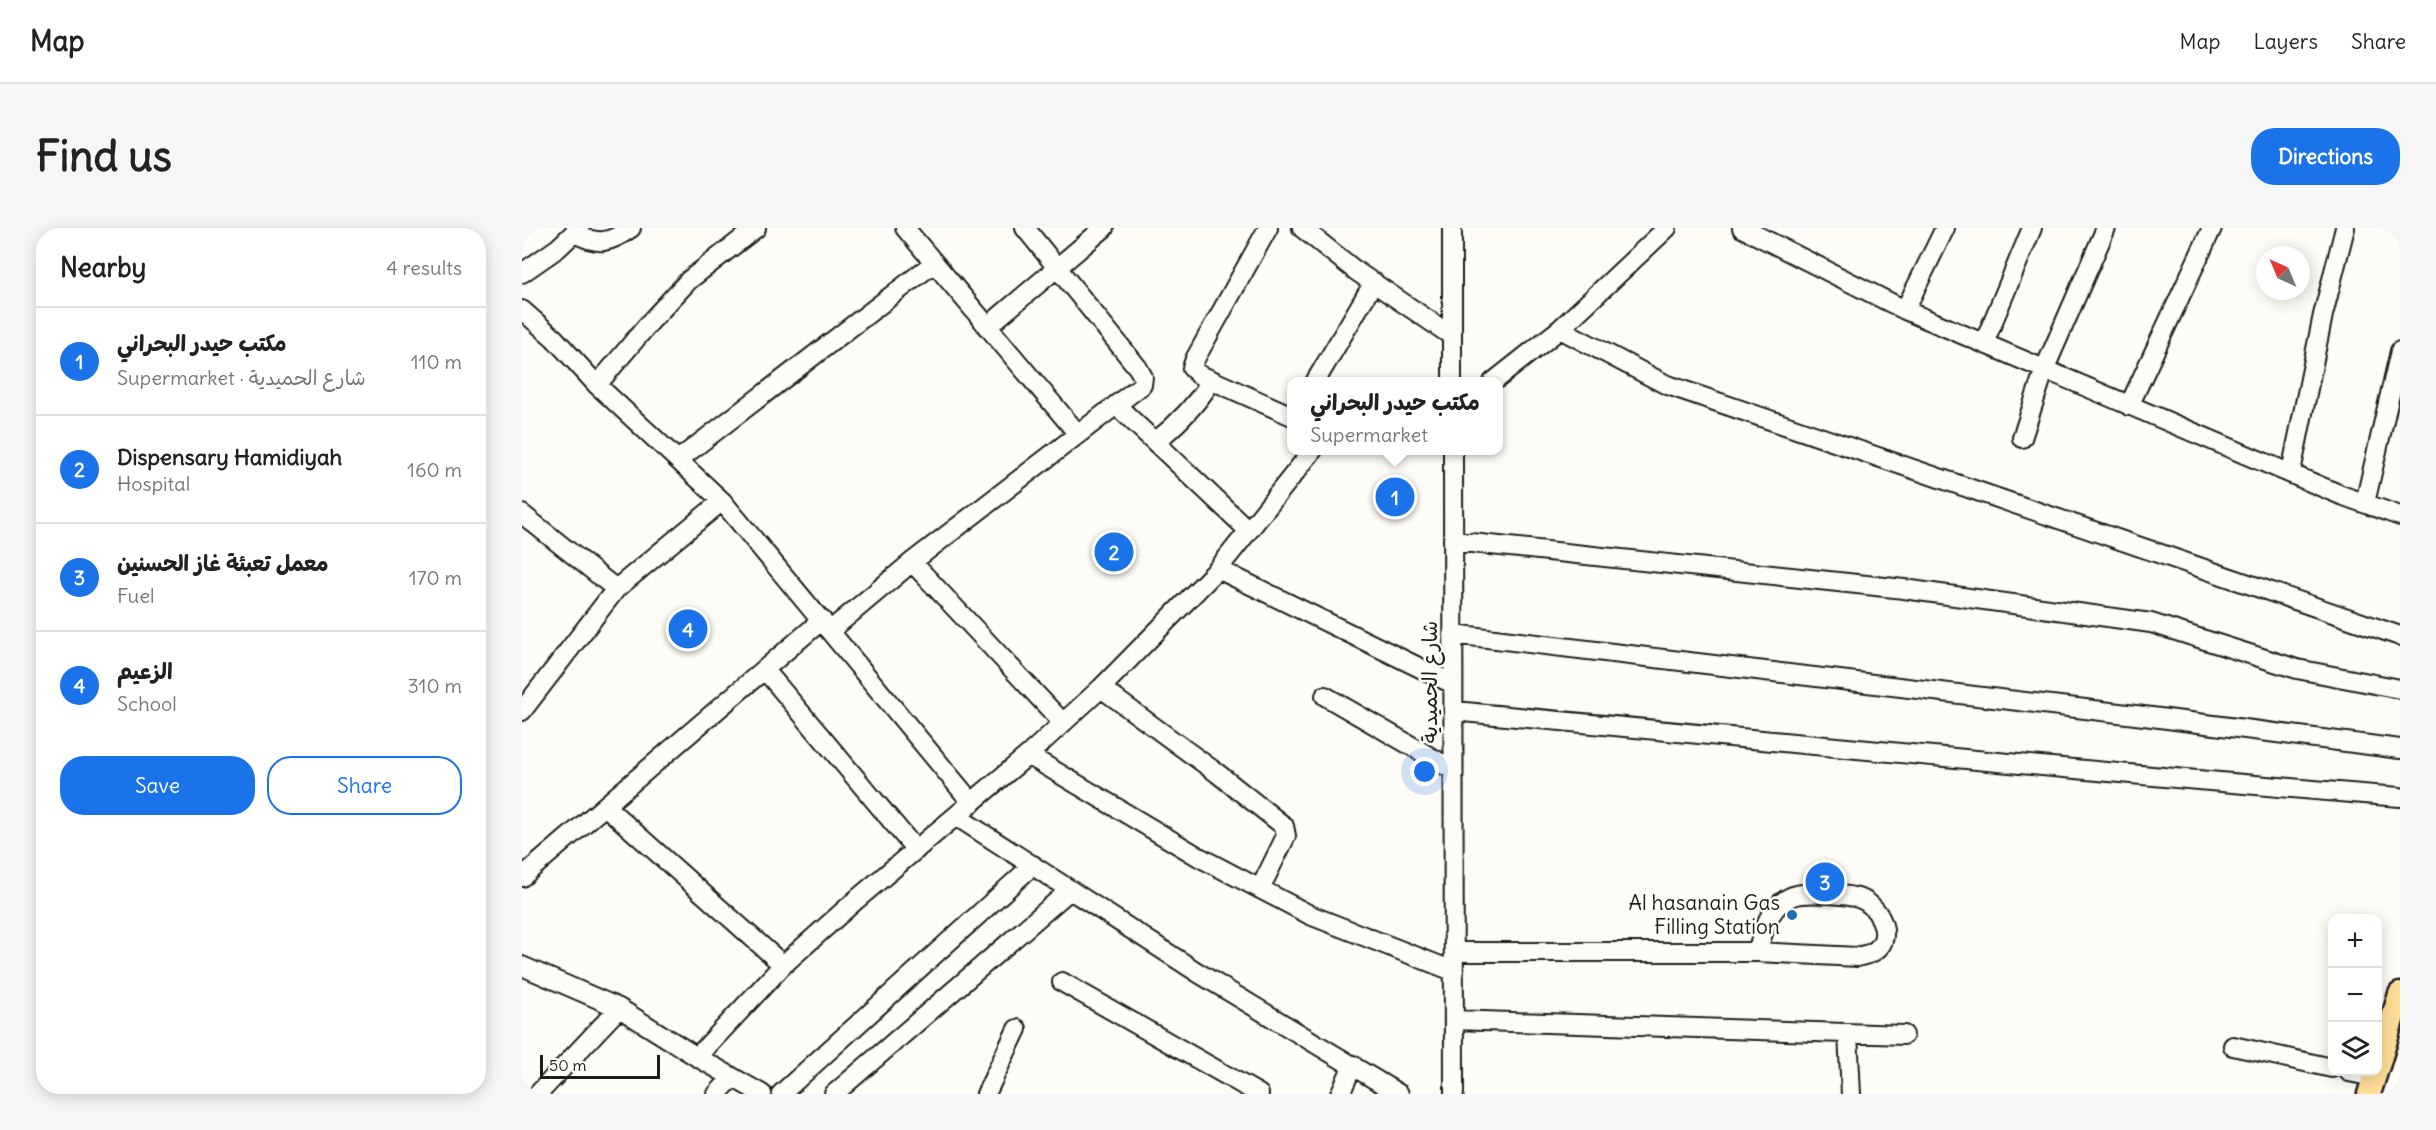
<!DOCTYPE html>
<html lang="en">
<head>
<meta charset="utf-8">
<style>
	body { margin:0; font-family:Delius,"Playpen Sans Arabic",sans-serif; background:#f6f6f6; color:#222 }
	.controls { position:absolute; right:18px; bottom:18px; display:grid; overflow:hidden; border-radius:12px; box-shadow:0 3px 15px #0003 }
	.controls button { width:54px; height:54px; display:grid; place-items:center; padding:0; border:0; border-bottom:2px solid #e0e0e0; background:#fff; color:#222; font:30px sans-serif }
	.compass { position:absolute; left:1734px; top:18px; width:54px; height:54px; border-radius:50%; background:#fff; box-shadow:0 3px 15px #0003; rotate:316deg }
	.scale { position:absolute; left:18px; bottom:15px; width:120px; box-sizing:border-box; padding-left:6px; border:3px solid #1c1c1c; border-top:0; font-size:16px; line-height:21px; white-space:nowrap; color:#1c1c1c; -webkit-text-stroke:4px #fdfcf7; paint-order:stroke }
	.you { position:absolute; left:903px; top:544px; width:21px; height:21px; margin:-15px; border:4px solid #fff; border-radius:50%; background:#1a73e8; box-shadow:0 0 0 9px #1a73e833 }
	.badge { display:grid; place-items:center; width:39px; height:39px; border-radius:50%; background:#1a73e8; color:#fff; font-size:20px; font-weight:700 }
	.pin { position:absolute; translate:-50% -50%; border:3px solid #fff; box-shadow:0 2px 6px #0006 }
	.popup { position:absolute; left:765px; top:149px; width:216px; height:78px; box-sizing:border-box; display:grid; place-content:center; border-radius:12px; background:#fff; filter:drop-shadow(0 2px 4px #0005); font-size:20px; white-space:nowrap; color:#767676 }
	.popup b { font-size:22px; color:#222 }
	.popup::after { content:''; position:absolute; left:50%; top:100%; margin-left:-12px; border:12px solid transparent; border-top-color:#fff }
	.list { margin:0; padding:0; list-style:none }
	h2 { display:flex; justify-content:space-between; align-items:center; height:78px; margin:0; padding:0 24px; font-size:26px }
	h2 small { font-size:20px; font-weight:400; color:#767676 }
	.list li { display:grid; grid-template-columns:39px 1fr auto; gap:18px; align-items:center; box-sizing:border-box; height:108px; padding:0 24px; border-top:2px solid #e0e0e0 }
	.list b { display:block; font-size:22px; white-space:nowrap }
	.list p { margin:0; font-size:20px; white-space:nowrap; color:#767676 }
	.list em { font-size:20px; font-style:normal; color:#767676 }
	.actions { display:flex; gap:12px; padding:18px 24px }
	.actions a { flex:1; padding:14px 0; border:2px solid #1a73e8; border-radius:24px; text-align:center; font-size:21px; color:#1a73e8 }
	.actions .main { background:#1a73e8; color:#fff }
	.icon { flex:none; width:33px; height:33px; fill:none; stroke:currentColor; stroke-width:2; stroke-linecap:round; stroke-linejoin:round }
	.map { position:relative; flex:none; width:1878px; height:866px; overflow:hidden; border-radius:24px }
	header { display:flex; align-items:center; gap:36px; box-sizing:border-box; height:84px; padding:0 30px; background:#fff; border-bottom:2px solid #e0e0e0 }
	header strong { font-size:28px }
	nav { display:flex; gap:33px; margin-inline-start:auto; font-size:21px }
	.intro { display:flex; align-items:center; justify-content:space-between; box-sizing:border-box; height:144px; padding:0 36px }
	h1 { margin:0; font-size:42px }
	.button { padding:15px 27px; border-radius:24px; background:#1a73e8; color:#fff; font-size:21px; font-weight:700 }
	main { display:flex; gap:36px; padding:0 36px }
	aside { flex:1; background:#fff; border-radius:24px; box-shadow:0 3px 15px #0003 }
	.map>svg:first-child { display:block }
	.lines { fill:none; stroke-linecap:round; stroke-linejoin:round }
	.minor-casing { stroke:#1c1c1c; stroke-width:22 }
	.major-casing { stroke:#1c1c1c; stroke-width:27 }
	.minor { stroke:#fdfcf7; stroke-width:18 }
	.major { stroke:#fedd96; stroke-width:22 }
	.poi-dot { fill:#1f6fb2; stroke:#fdfcf7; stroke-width:2 }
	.labels { text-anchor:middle; stroke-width:5; stroke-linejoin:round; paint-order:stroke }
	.street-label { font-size:21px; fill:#1c1c1c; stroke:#fdfcf7 }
	.poi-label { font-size:21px; fill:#1c1c1c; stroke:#fdfcf7; text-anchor:end }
</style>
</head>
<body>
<header>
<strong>Map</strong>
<nav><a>Map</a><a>Layers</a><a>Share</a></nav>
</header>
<div class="intro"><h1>Find us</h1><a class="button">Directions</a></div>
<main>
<aside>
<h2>Nearby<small>4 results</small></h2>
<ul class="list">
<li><span class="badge">1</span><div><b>مكتب حيدر البحراني</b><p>Supermarket · شارع الحميدية</p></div><em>110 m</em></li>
<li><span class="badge">2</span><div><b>Dispensary Hamidiyah</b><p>Hospital</p></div><em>160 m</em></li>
<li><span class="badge">3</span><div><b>معمل تعبئة غاز الحسنين</b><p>Fuel</p></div><em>170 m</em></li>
<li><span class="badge">4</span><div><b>الزعيم</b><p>School</p></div><em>310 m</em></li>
</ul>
<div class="actions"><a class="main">Save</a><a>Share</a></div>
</aside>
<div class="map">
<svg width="1878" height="866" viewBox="0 0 1878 866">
	<rect width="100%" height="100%" fill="#fdfcf7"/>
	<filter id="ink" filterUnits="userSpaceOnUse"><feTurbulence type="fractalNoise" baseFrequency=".0167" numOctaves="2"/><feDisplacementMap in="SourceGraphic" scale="12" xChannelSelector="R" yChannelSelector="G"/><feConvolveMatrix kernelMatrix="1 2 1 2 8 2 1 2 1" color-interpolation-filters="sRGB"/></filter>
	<g filter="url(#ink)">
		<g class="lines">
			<g class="minor-casing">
				<path id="minor" d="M383,0l173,206
					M746,0l-73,131 -3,9 6,6 94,42
					M780,0l54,43 96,65
					M930,0v154
					M1220,0l163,82 436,185 59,21
					M53,5c23,13 35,10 56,-5
					M0,45l36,-25 21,-20
					M0,82l32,28 43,47 125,116 250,302
					M1383,82l40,-82
					M465,99l117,-99
					M1038,101l105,55 735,252
					M1462,115l48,-115
					M793,154l59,-100
					M971,154l67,-53 107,-101
					M75,157l54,-64 38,-41 67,-52
					M594,177l132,125
					M1607,178l83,-178
					M1500,210l23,-70 61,-140
					M633,214c23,-18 41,-37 57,-62
					M931,222l1,644
					M156,232l256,-197
					M1769,244l32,-157 22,-87
					M1843,275l35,-152
					M0,286l94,75
					M931,313l451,48 247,34 146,46 103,20
					M390,334l230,-177 1,-8 -5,-9 -113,-140
					M696,341l235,115
					M309,402l81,-68 151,161
					M931,406l691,82 256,33
					M243,442l151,180
					M579,460l116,85 67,53 2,10 -26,53
					M803,468l128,74
					M0,483l94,-122 106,-88
					M931,483c316,29 631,61 947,86
					M506,527l171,102 111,58 143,56
					M83,578l178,159
					M434,588l241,156 202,122
					M0,649l300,-257
					M932,724h303l101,5c4,-2 9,-2 13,-4 24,-11 11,-42 -6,-52 -11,-7 -60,-10 -72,-5 -4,1 -9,5 -12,7 -15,12 -18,32 -24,49
					M0,738l97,42 78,49 65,37
					M540,754l197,112
					M932,792l450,15
					M1326,805l3,61
					M1711,818l99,22
					M175,829l86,-92 73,-65 172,-145 73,-67 117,-119 95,-119
					M1827,844l25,5
					M16,866l81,-86
					M195,866l15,-16
					M259,866l252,-229
					M312,866l236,-204
					M464,866l31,-65
					M818,866l13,-29"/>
			</g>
			<g class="major-casing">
				<path id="major" d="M1856,838l22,-72
					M1847,866l7,-22"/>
			</g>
			<use href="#minor" class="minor"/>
			<use href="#major" class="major"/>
		</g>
	</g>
	<circle class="poi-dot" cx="1270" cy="687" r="6"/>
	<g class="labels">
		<g class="street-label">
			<text transform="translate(908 454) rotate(-90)" y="7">شارع الحميدية</text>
		</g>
		<g class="poi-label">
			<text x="1258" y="682">Al hasanain Gas<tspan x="1258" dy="24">Filling Station</tspan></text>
		</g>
	</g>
</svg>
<div class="controls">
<button>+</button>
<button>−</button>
<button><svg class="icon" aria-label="layers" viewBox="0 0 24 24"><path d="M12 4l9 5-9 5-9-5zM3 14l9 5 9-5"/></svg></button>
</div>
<svg class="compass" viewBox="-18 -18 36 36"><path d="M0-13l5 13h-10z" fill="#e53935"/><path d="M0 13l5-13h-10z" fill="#767676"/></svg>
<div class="scale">50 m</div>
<div class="you"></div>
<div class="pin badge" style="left:873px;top:269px">1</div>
<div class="popup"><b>مكتب حيدر البحراني</b>Supermarket</div>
<div class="pin badge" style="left:592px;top:324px">2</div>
<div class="pin badge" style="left:1303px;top:654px">3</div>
<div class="pin badge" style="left:166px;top:401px">4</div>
</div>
</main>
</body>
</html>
